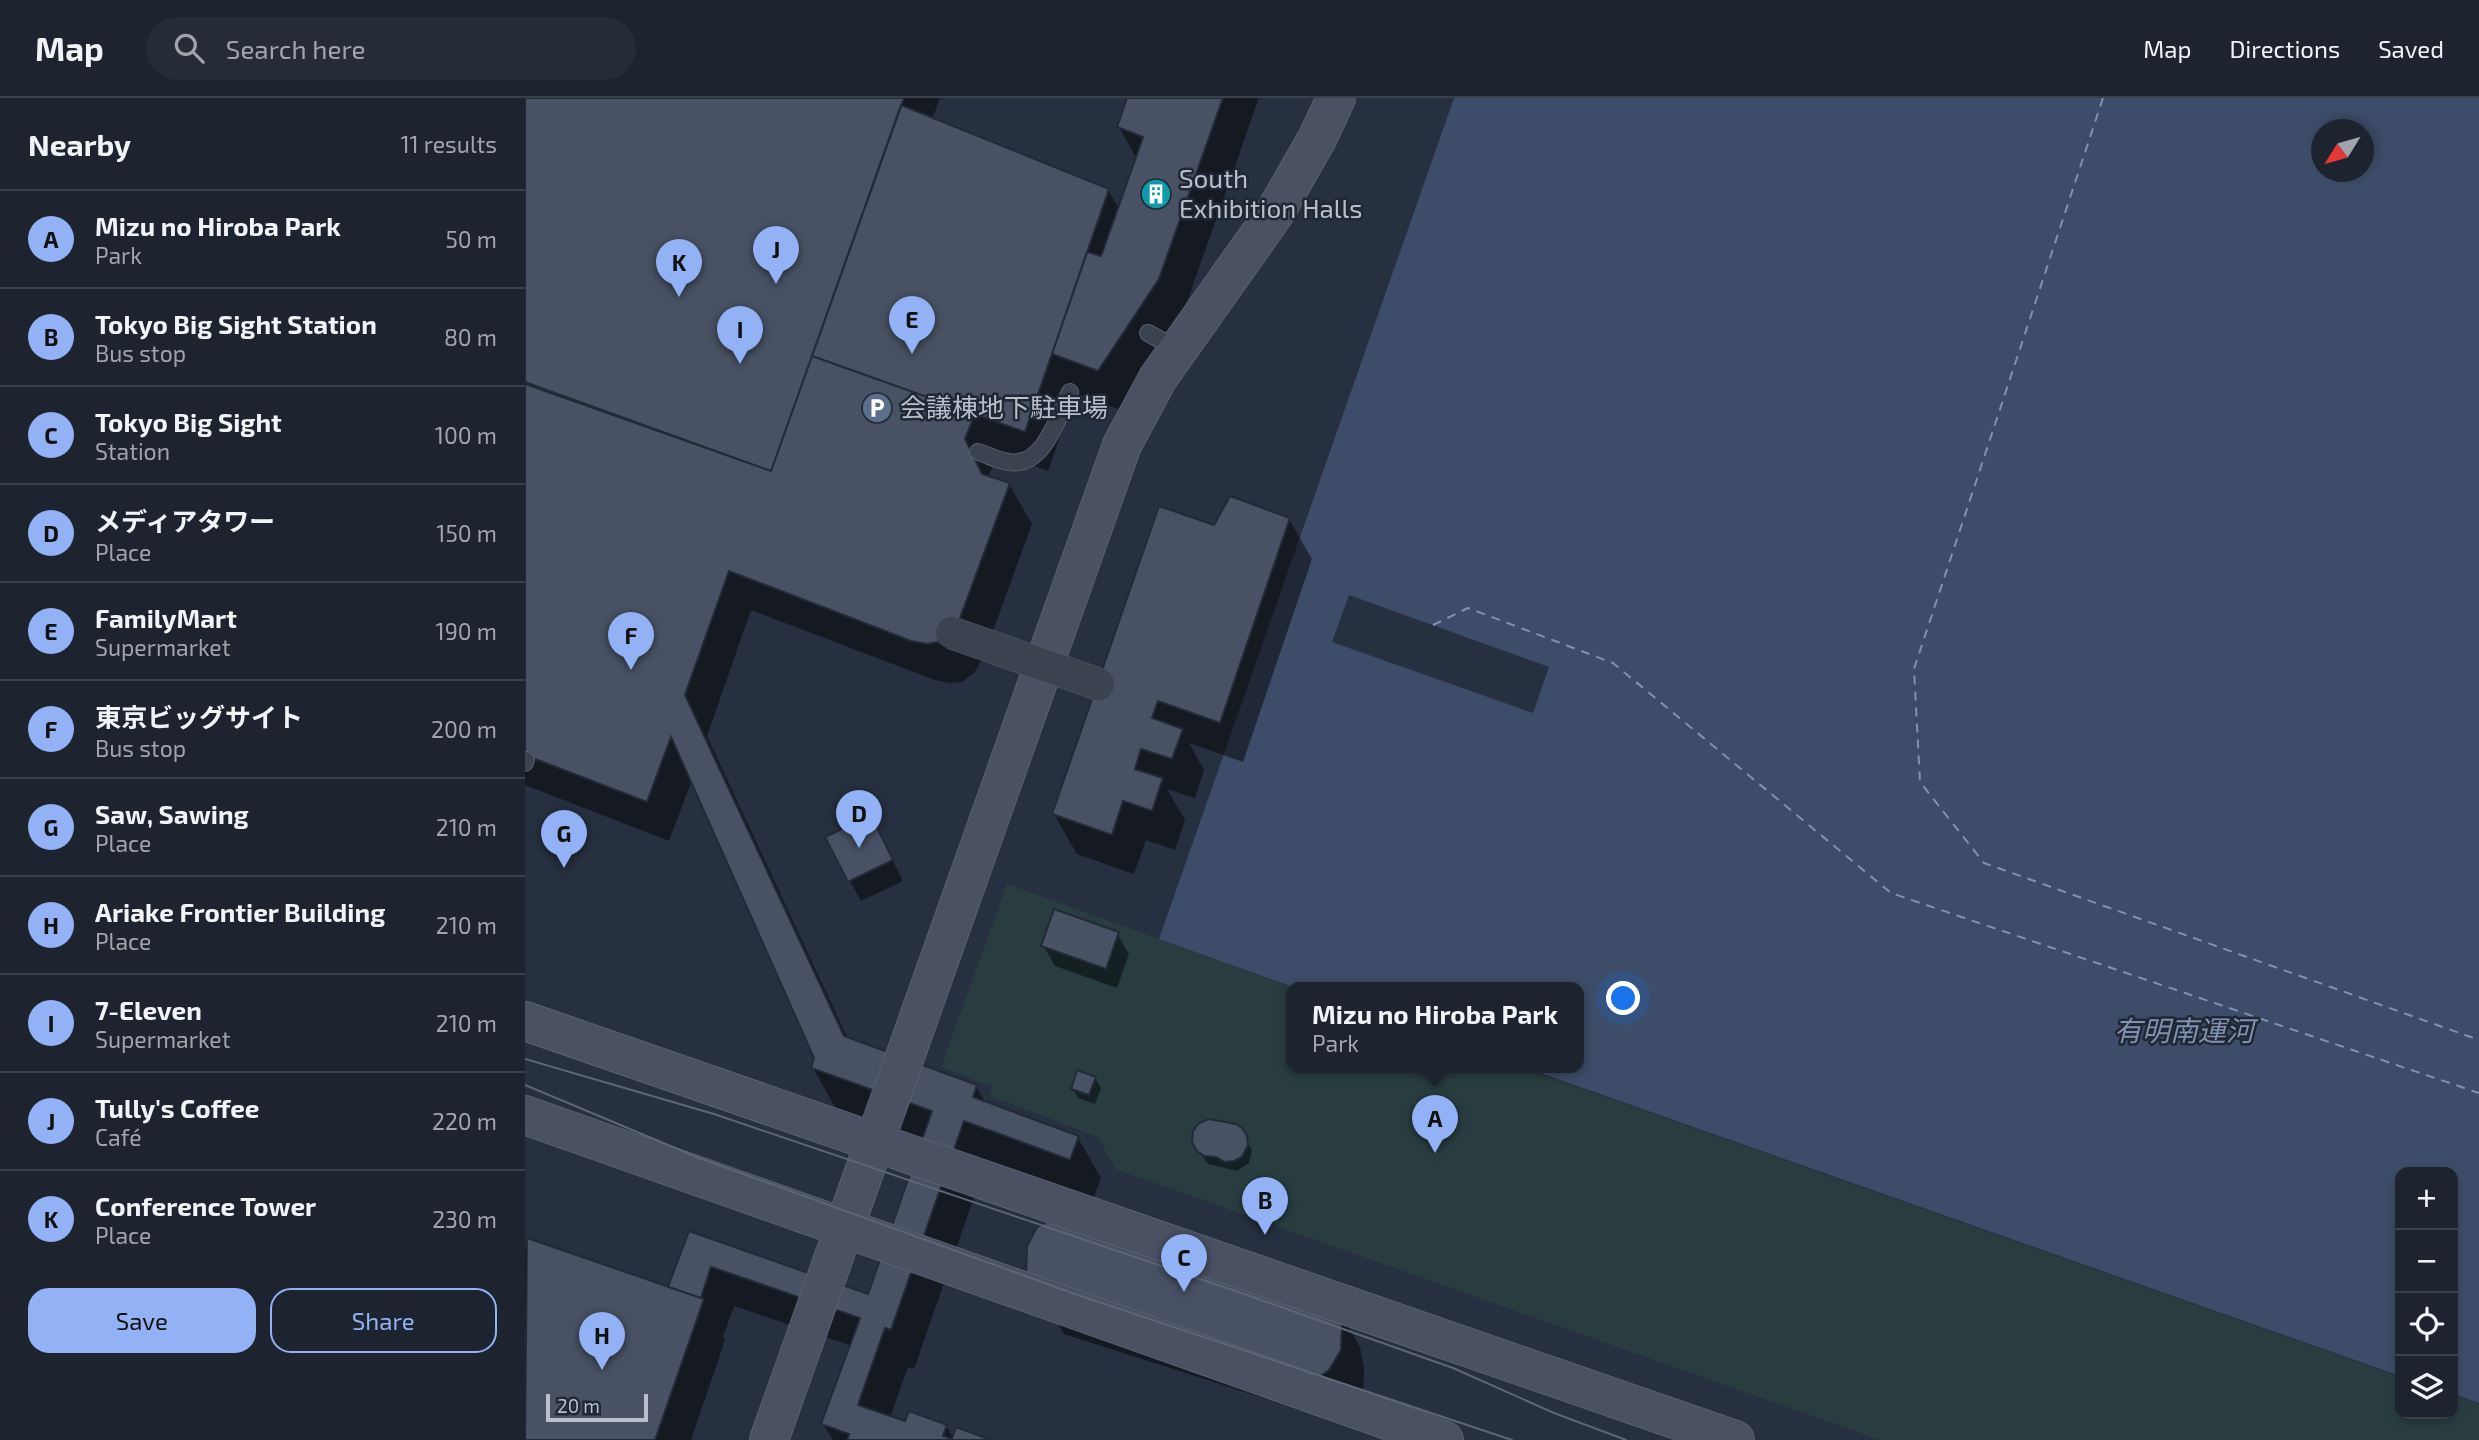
<!DOCTYPE html>
<html lang="en">
<head>
<meta charset="utf-8">
<style>
	body { margin:0; font-family:"Exo 2","Noto Sans JP",sans-serif; background:#252c38; color:#f1f3f6 }
	.controls { position:absolute; right:21px; bottom:21px; display:grid; overflow:hidden; border-radius:14px; box-shadow:0 4px 10px #0003 }
	.controls button { width:63px; height:63px; display:grid; place-items:center; padding:0; border:0; border-bottom:2px solid #3b414c; background:#1d2430; color:#f1f3f6; font:35px sans-serif }
	.compass { position:absolute; left:1786px; top:21px; width:63px; height:63px; border-radius:50%; background:#1d2430; box-shadow:0 4px 10px #0003; rotate:233deg }
	.scale { position:absolute; left:21px; bottom:18px; width:102px; box-sizing:border-box; padding-left:7px; border:4px solid #b8beca; border-top:0; font-size:19px; line-height:24px; white-space:nowrap; color:#b8beca; -webkit-text-stroke:5px #202735; paint-order:stroke }
	.you { position:absolute; left:1099px; top:901px; width:24px; height:24px; margin:-18px; border:5px solid #fff; border-radius:50%; background:#1a73e8; box-shadow:0 0 0 10px #1a73e833 }
	.badge { display:grid; place-items:center; width:46px; height:46px; border-radius:50%; background:#92b2f5; color:#111; font-size:23px; font-weight:700 }
	.pin { position:absolute; translate:-50% -58px; filter:drop-shadow(0 2px 4px #0008) }
	.pin::after { content:''; position:absolute; top:37px; width:24px; height:21px; background:inherit; clip-path:polygon(0 0,100% 0,50% 100%) }
	.popup { position:absolute; left:761px; top:884px; width:298px; height:91px; box-sizing:border-box; display:grid; place-content:center; border-radius:14px; background:#1d2430; filter:drop-shadow(0 2px 5px #0005); font-size:23px; white-space:nowrap; color:#a0a4ab }
	.popup b { font-size:26px; color:#f1f3f6 }
	.popup::after { content:''; position:absolute; left:50%; top:100%; margin-left:-14px; border:14px solid transparent; border-top-color:#1d2430 }
	.list { margin:0; padding:0; list-style:none }
	h2 { display:flex; justify-content:space-between; align-items:center; height:91px; margin:0; padding:0 28px; font-size:30px }
	h2 small { font-size:23px; font-weight:400; color:#a0a4ab }
	.list li { display:grid; grid-template-columns:46px 1fr auto; gap:21px; align-items:center; box-sizing:border-box; height:98px; padding:0 28px; border-top:2px solid #3b414c }
	.list b { display:block; font-size:26px; white-space:nowrap }
	.list p { margin:0; font-size:23px; white-space:nowrap; color:#a0a4ab }
	.list em { font-size:23px; font-style:normal; color:#a0a4ab }
	.actions { display:flex; gap:14px; padding:21px 28px }
	.actions a { flex:1; padding:16px 0; border:2px solid #92b2f5; border-radius:21px; text-align:center; font-size:24px; color:#92b2f5 }
	.actions .main { background:#92b2f5; color:#111 }
	.icon { flex:none; width:38px; height:38px; fill:none; stroke:currentColor; stroke-width:2; stroke-linecap:round; stroke-linejoin:round }
	.map { position:relative; flex:none; width:1954px; height:1342px; overflow:hidden }
	header { display:flex; align-items:center; gap:42px; box-sizing:border-box; height:98px; padding:0 35px; background:#1d2430; border-bottom:2px solid #3b414c }
	header strong { font-size:33px }
	nav { display:flex; gap:38px; margin-inline-start:auto; font-size:24px }
	.search { width:490px; height:63px; background:#252c38; display:flex; align-items:center; gap:18px; box-sizing:border-box; padding:0 24px; border-radius:38px; color:#a0a4ab; font-size:26px }
	main { display:flex }
	aside { flex:1; background:#1d2430 }
	.map>svg:first-child { display:block }
	.green { fill:#293d41 }
	.water { fill:#3d4c68; fill-rule:evenodd }
	.pier { fill:#273040 }
	.shadow { fill:#0007 }
	.lines { fill:none; stroke-linecap:round; stroke-linejoin:round }
	.ferry { stroke:#8091b1; stroke-width:2; stroke-dasharray:9 7; stroke-linecap:butt }
	.building { fill:#485264; stroke:#222937; stroke-width:2 }
	.lane-casing { stroke:#59606d; stroke-width:18 }
	.secondary-casing { stroke:#59606d; stroke-width:40 }
	.lane { stroke:#3b4250; stroke-width:16 }
	.secondary { stroke:#495163; stroke-width:38 }
	.tram { stroke:#5d6677; stroke-width:2 }
	.street-bridge-casing { stroke:#59606d; stroke-width:33; stroke-linecap:butt }
	.street-bridge { stroke:#3b4250; stroke-width:32 }
	.labels { text-anchor:middle; stroke-width:5; stroke-linejoin:round; paint-order:stroke }
	.poi-label { font-size:26px; fill:#b8beca; stroke:#202735; text-anchor:start }
	.water-label { font-size:28px; font-style:italic; fill:#8091b1; stroke:#202735 }
</style>
</head>
<body>
<header>
<strong>Map</strong>
<div class="search"><svg class="icon" aria-label="search" viewBox="0 0 24 24"><circle cx="10" cy="10" r="6"/><path d="M15 15l6 6"/></svg>Search here</div>
<nav><a>Map</a><a>Directions</a><a>Saved</a></nav>
</header>
<main>
<aside>
<h2>Nearby<small>11 results</small></h2>
<ul class="list">
<li><span class="badge">A</span><div><b>Mizu no Hiroba Park</b><p>Park</p></div><em>50 m</em></li>
<li><span class="badge">B</span><div><b>Tokyo Big Sight Station</b><p>Bus stop</p></div><em>80 m</em></li>
<li><span class="badge">C</span><div><b>Tokyo Big Sight</b><p>Station</p></div><em>100 m</em></li>
<li><span class="badge">D</span><div><b>メディアタワー</b><p>Place</p></div><em>150 m</em></li>
<li><span class="badge">E</span><div><b>FamilyMart</b><p>Supermarket</p></div><em>190 m</em></li>
<li><span class="badge">F</span><div><b>東京ビッグサイト</b><p>Bus stop</p></div><em>200 m</em></li>
<li><span class="badge">G</span><div><b>Saw, Sawing</b><p>Place</p></div><em>210 m</em></li>
<li><span class="badge">H</span><div><b>Ariake Frontier Building</b><p>Place</p></div><em>210 m</em></li>
<li><span class="badge">I</span><div><b>7-Eleven</b><p>Supermarket</p></div><em>210 m</em></li>
<li><span class="badge">J</span><div><b>Tully's Coffee</b><p>Café</p></div><em>220 m</em></li>
<li><span class="badge">K</span><div><b>Conference Tower</b><p>Place</p></div><em>230 m</em></li>
</ul>
<div class="actions"><a class="main">Save</a><a>Share</a></div>
</aside>
<div class="map">
<svg width="1954" height="1342" viewBox="0 0 1954 1342">
	<rect width="100%" height="100%" fill="#273040"/>
	<path class="green" d="M482,786l284,103v80h229l880,310v37h53v-19l26,9v36h-599l-765,-271 -17,-32 -108,-41 3,-9 -52,-20z"/>
	<path class="water" d="M929,0h1025v1305l-26,-9v-222h-53v204l-877,-309h56v-80h-286l-134,-48zM1797,32h42v42h-42z"/>
	<path class="pier" d="M824,497l200,72 -16,46 -201,-71z"/>
	<path class="shadow" d="M0,0h415l-8,22 176,70 12,20 17,-51 -18,-32 10,-29h130l-78,221 -60,91 -46,-17 -27,78 -50,-18 -10,25 21,6 23,40 -49,134 -9,15 -12,9 -12,1 -15,-3 -184,-70 -44,126 141,303 128,47 10,18 92,34 23,40 -8,21 -106,-39 -73,209 -6,-2 -18,51 16,6 40,2 8,13 32,1h-153l-10,-16 29,-78 -118,-40 -11,31 2,3 -34,100h-166v-192l3,-8 141,49 21,-56 180,64 54,-158 -89,-32 -22,-39 3,-10 -124,-278 -23,61 -144,-56z
		M764,421l23,40 -69,203 -54,-19 15,27 -9,28 -28,-9 18,31 -10,30 -29,-10 -12,34 -57,-20 -23,-40 161,-287z
		M346,719l32,64 -42,20 -11,-20z
		M592,836l12,20 -12,34 -62,-22 -12,-21z
		M570,980l6,10 -6,16 -17,-6 -5,-10z
		M721,1042l6,10 -3,13 -12,8 -29,-7 -8,-12z
		M812,1209l23,40 4,21 -1,23 -12,19 -16,11 -271,-87 -12,-20z"/>
	<g class="lines">
		<path class="ferry" d="M1578,0l-189,571 6,113 64,81 495,177
			M908,527l35,-17 145,55 278,230 588,200"/>
	</g>
	<path class="building" d="M0,0h379l-133,373 -246,-87z
		M602,0h96l-64,181 -61,92 -46,-17 35,-102 14,4 42,-119 -26,-10z
		M376,7l208,84 -84,243 -213,-76z
		M287,258l163,58 -10,25 17,35 28,9 -50,135 -8,15 -13,9 -13,2 -15,-3 -182,-70 -44,124 159,341 133,49 -4,12 106,39 -9,24 -106,-39 -73,209 -6,-2 -27,77 47,16 4,-10 38,14 -4,11 9,3 4,-12 35,13h-144l2,-6 -28,-10 39,-106 -149,-51 -10,31 -33,-11 21,-56 179,63 64,-183 -121,-43 3,-10 -143,-321 -24,65 -122,-47v-373l246,89z
		M705,398l60,22 -70,205 -62,-22 -6,17 31,11 -11,30 -31,-10 -6,20 28,9 -11,33 -29,-10 -11,34 -60,-21 107,-308 55,19z
		M346,717l22,45 -45,22 -23,-45z
		M529,811l65,23 -13,37 -65,-23z
		M552,972l19,7 -7,18 -18,-6z
		M684,1021l27,5 7,5 4,7 1,9 -6,12 -8,4 -9,1 -9,-5 -12,-1 -7,-5 -5,-9 1,-11 6,-8z
		M542,1113l271,94 4,22 -1,23 -12,20 -17,12 -286,-108 1,-28 10,-19z
		M2,1140l177,61 -49,141h-130z"/>
	<g class="lines">
		<g class="lane-casing">
			<path id="lane" d="M623,235l29,16
				M453,354c10,3 21,9 31,10 35,6 49,-46 61,-70
				M0,665l1,-3"/>
		</g>
		<g class="secondary-casing">
			<path id="secondary" d="M0,923l1210,419
				M0,1017l919,325
				M244,1342l353,-995 36,-67 116,-164 44,-77 18,-39"/>
		</g>
		<use href="#lane" class="lane"/>
		<use href="#secondary" class="secondary"/>
		<path class="tram" d="M0,961l189,55 533,181 206,73 101,45 72,27
			M0,987l174,73 376,136 437,146"/>
		<g class="street-bridge-casing">
			<path id="street-bridge" d="M427,535l146,51"/>
		</g>
		<use href="#street-bridge" class="street-bridge"/>
	</g>
	<defs>
		<g id="building-disc" transform="scale(1.575)"><circle r="9.5" fill="#0f9aa8" stroke="#202735"/><path d="M-4-6H4V6H1V3H-1V6H-4ZM-2.5-4.3h1.7v1.8h-1.7ZM.8-4.3h1.7v1.8H.8ZM-2.5-1h1.7V.8h-1.7ZM.8-1h1.7V.8H.8Z" fill="#fff"/></g>
		<g id="parking-disc" transform="scale(1.575)"><circle r="9.5" fill="#5c6f8a" stroke="#202735"/><path d="M-3.5-5.5H1a3.5 3.5 0 0 1 0 7H-1V5.5H-3.5ZM-1-3.4V-.6H.8a1.4 1.4 0 0 0 0-2.8Z" fill="#fff"/></g>
	</defs>
	<g fill-rule="evenodd">
		<use href="#building-disc" x="631" y="96"/>
		<use href="#parking-disc" x="352" y="310"/>
	</g>
	<g class="labels">
		<g class="poi-label">
			<text x="654" y="90">South<tspan x="654" dy="30">Exhibition Halls</tspan></text>
			<text x="375" y="319">会議棟地下駐車場</text>
		</g>
		<g class="water-label">
			<text x="1659" y="943">有明南運河</text>
		</g>
	</g>
</svg>
<div class="controls">
<button>+</button>
<button>−</button>
<button><svg class="icon" aria-label="locate" viewBox="0 0 24 24"><circle cx="12" cy="12" r="6"/><path d="M12 2v4M12 18v4M2 12h4M18 12h4"/></svg></button>
<button><svg class="icon" aria-label="layers" viewBox="0 0 24 24"><path d="M12 4l9 5-9 5-9-5zM3 14l9 5 9-5"/></svg></button>
</div>
<svg class="compass" viewBox="-18 -18 36 36"><path d="M0-13l5 13h-10z" fill="#e53935"/><path d="M0 13l5-13h-10z" fill="#a0a4ab"/></svg>
<div class="scale">20 m</div>
<div class="you"></div>
<div class="pin badge" style="left:910px;top:1055px">A</div>
<div class="popup"><b>Mizu no Hiroba Park</b>Park</div>
<div class="pin badge" style="left:740px;top:1137px">B</div>
<div class="pin badge" style="left:659px;top:1194px">C</div>
<div class="pin badge" style="left:334px;top:750px">D</div>
<div class="pin badge" style="left:387px;top:256px">E</div>
<div class="pin badge" style="left:106px;top:572px">F</div>
<div class="pin badge" style="left:39px;top:770px">G</div>
<div class="pin badge" style="left:77px;top:1272px">H</div>
<div class="pin badge" style="left:215px;top:266px">I</div>
<div class="pin badge" style="left:251px;top:186px">J</div>
<div class="pin badge" style="left:154px;top:199px">K</div>
</div>
</main>
</body>
</html>
